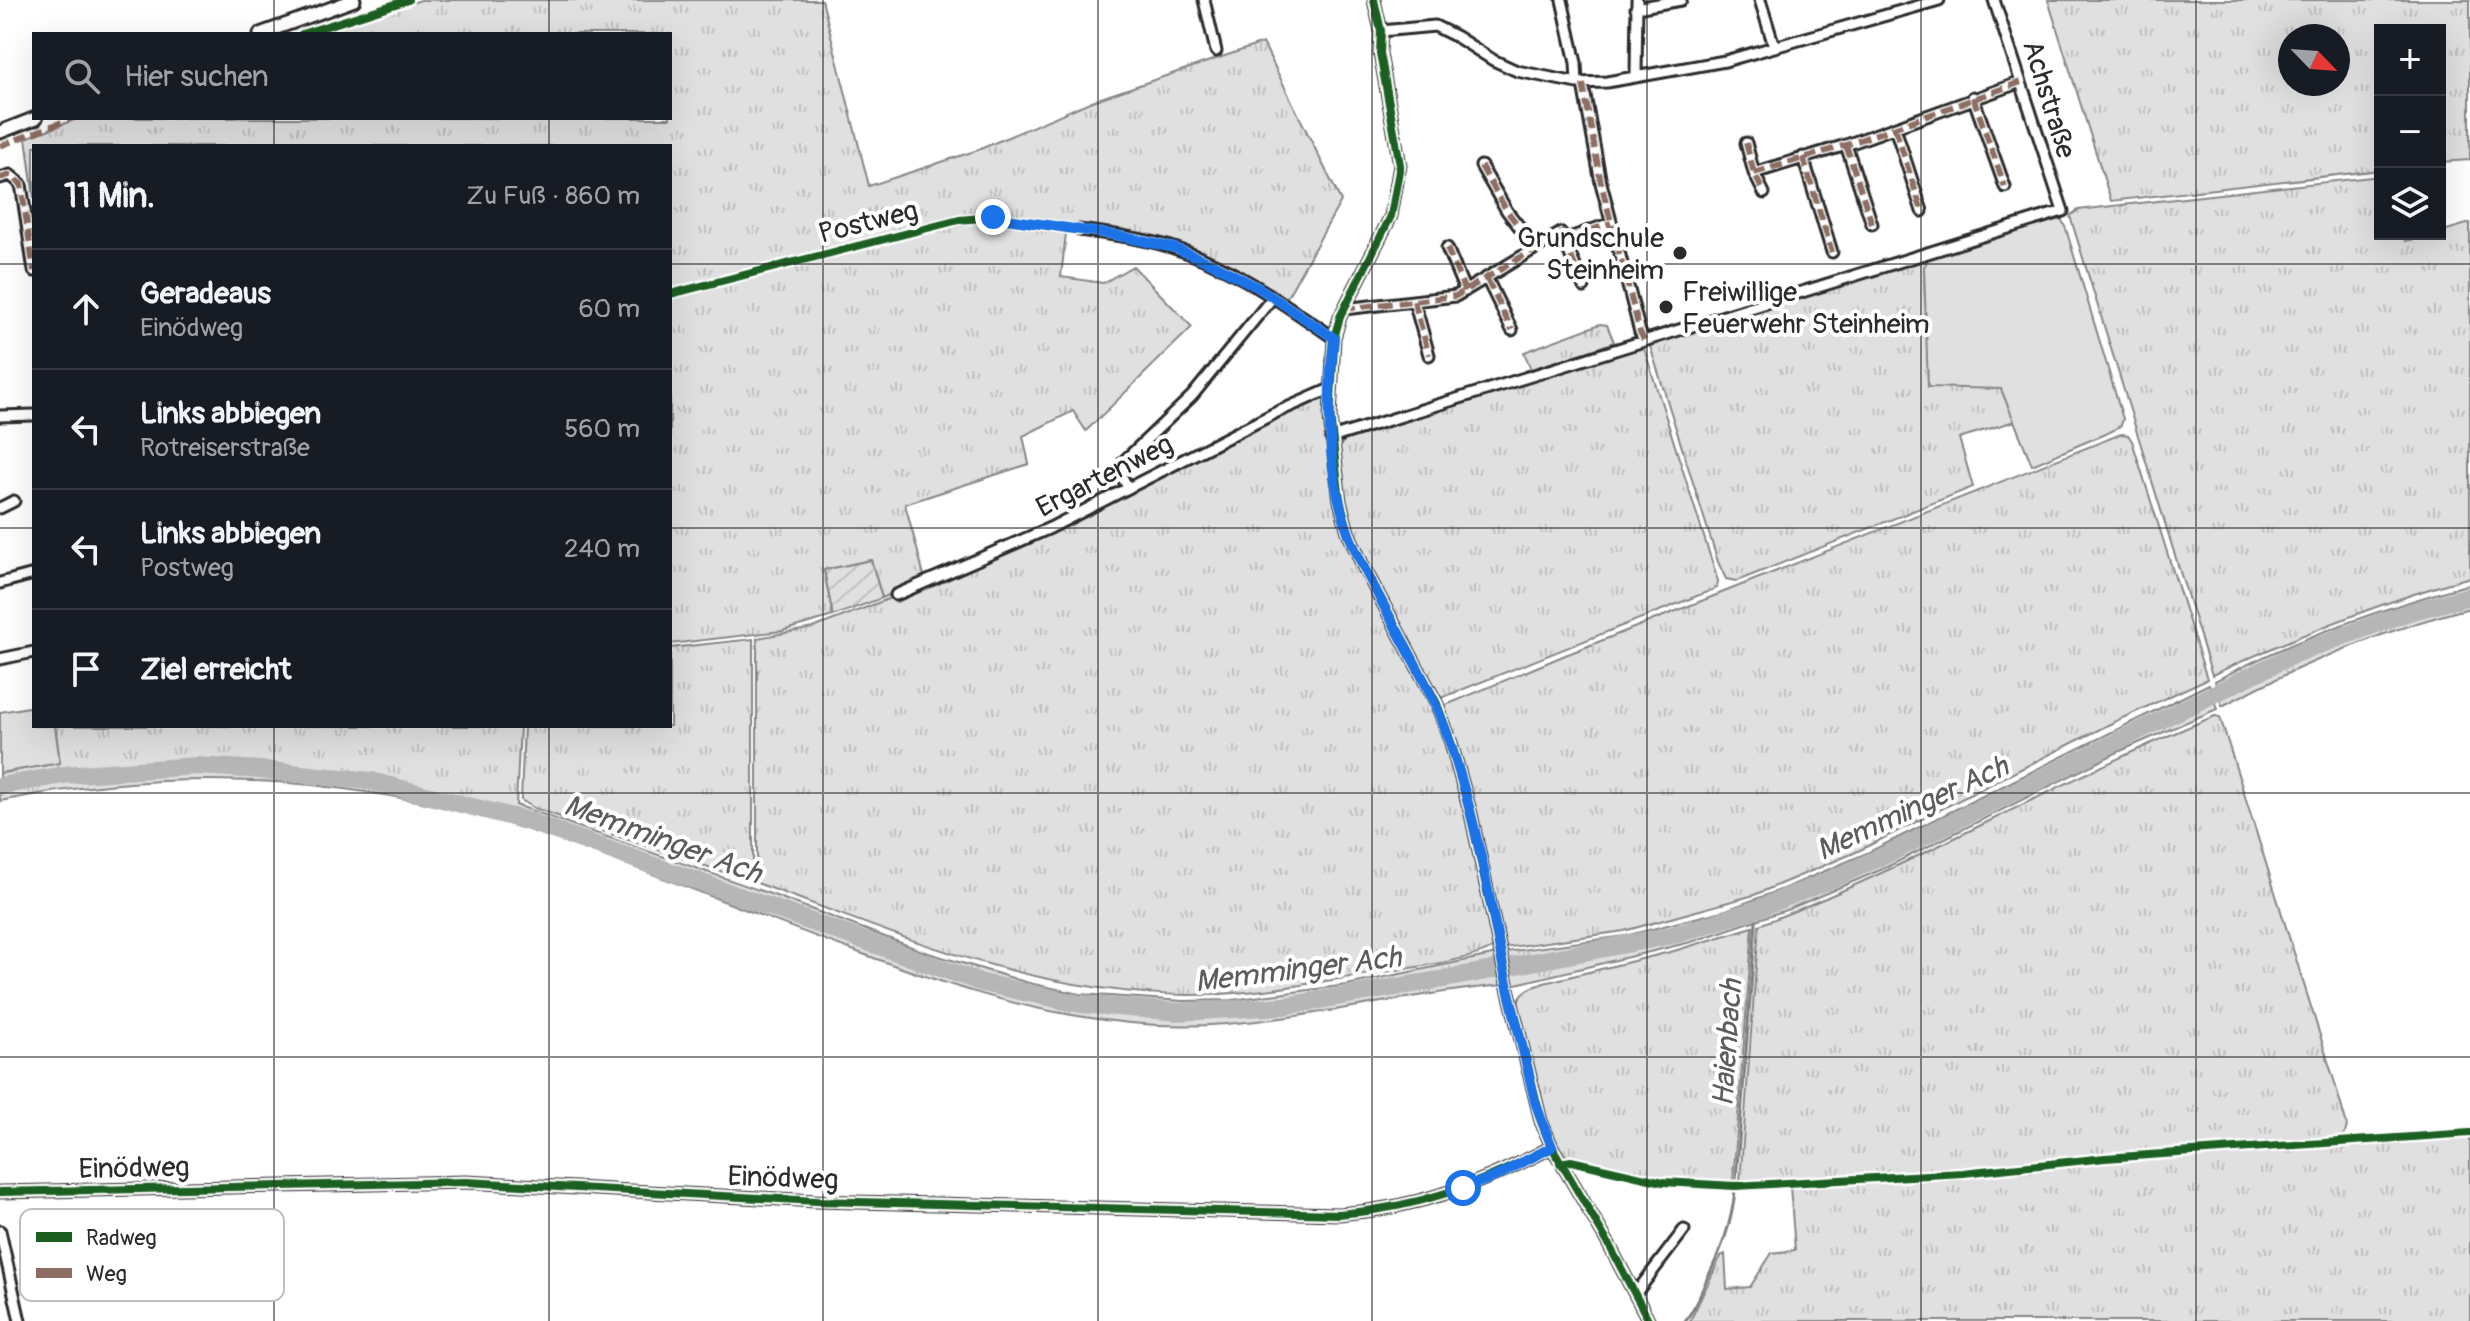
<!DOCTYPE html>
<html lang="de">
<head>
<meta charset="utf-8">
<style>
	body { margin:0; font-family:Pangolin,sans-serif; background:#20242c; color:#f1f3f6 }
	.controls { position:absolute; right:24px; top:24px; display:grid; overflow:hidden; border-radius:0px; box-shadow:0 8px 32px #0002 }
	.controls button { width:72px; height:72px; display:grid; place-items:center; padding:0; border:0; border-bottom:2px solid #363941; background:#171b24; color:#f1f3f6; font:40px sans-serif }
	.compass { position:absolute; left:2278px; top:24px; width:72px; height:72px; border-radius:50%; background:#171b24; box-shadow:0 8px 32px #0002; rotate:115deg }
	.stop { position:absolute; width:24px; height:24px; margin:-18px; border:6px solid #1a73e8; border-radius:50%; background:#fff }
	.stop.end { background:#1a73e8; border-color:#fff; box-shadow:0 2px 8px #0008 }
	.list { margin:0; padding:0; list-style:none }
	h2 { display:flex; justify-content:space-between; align-items:center; height:104px; margin:0; padding:0 32px; font-size:34px }
	h2 small { font-size:26px; font-weight:400; color:#9ea1a6 }
	.list li { display:grid; grid-template-columns:52px 1fr auto; gap:24px; align-items:center; box-sizing:border-box; height:120px; padding:0 32px; border-top:2px solid #363941 }
	.list b { display:block; font-size:30px; white-space:nowrap }
	.list p { margin:0; font-size:26px; white-space:nowrap; color:#9ea1a6 }
	.list em { font-size:26px; font-style:normal; color:#9ea1a6 }
	.icon { flex:none; width:44px; height:44px; fill:none; stroke:currentColor; stroke-width:2; stroke-linecap:round; stroke-linejoin:round }
	.map { position:relative; flex:none; width:2470px; height:1321px; overflow:hidden }
	.search { position:absolute; background:#171b24; box-shadow:0 8px 32px #0002; left:32px; top:32px; width:640px; height:88px; display:flex; align-items:center; gap:20px; box-sizing:border-box; padding:0 28px; border-radius:0px; color:#9ea1a6; font-size:30px }
	.panel { position:absolute; background:#171b24; box-shadow:0 8px 32px #0002; left:32px; top:144px; width:640px; height:584px; border-radius:0px }
	.map>svg:first-child { display:block }
	.grass { fill:url(#grass-tufts); stroke:#868686; stroke-width:2; fill-rule:evenodd }
	.garden { fill:url(#garden-furrows); stroke:#868686; stroke-width:2 }
	.pitch { fill:#e0e0e0; stroke:#868686; stroke-width:2 }
	.lines { fill:none; stroke-linecap:round; stroke-linejoin:round }
	.stream { stroke:#7e7e7e; stroke-width:3 }
	.river { stroke:#b6b6b6; stroke-width:18 }
	.minor-casing { stroke:#2b2b2b; stroke-width:15 }
	.tertiary-casing { stroke:#2b2b2b; stroke-width:17 }
	.minor { stroke:#fff; stroke-width:9 }
	.tertiary { stroke:#fff; stroke-width:11 }
	.quiet { stroke:#8d6e63; stroke-width:6; stroke-dasharray:12 6; stroke-linecap:butt }
	.cycleway-casing { stroke:#fff; stroke-width:13 }
	.cycleway { stroke:#1b5e20; stroke-width:8 }
	.route { stroke:#1a73e8; stroke-width:10 }
	.grid { fill:none; stroke:#2b2b2b; stroke-width:2; stroke-opacity:0.55 }
	.poi-dot { fill:#2b2b2b; stroke:#fff; stroke-width:3 }
	.labels { text-anchor:middle; stroke-width:8; stroke-linejoin:round; paint-order:stroke }
	.street-label { font-size:28px; fill:#2b2b2b; stroke:#fff }
	.poi-label { font-size:28px; fill:#2b2b2b; stroke:#fff; text-anchor:end }
	.water-label { font-size:30px; font-style:italic; fill:#5c5c5c; stroke:#fff }
	.key { fill:#fff; stroke:#bfbfbf; stroke-width:2 }
	.key-label { font-size:22px; fill:#2b2b2b }
</style>
</head>
<body>
<div class="map">
<svg width="2470" height="1321" viewBox="0 0 2470 1321">
	<defs>
		<pattern id="grass-tufts" width="24" height="20" patternUnits="userSpaceOnUse" patternTransform="scale(2)"><rect width="24" height="20" fill="#e0e0e0"/><path d="M3 7l-1-3M5 7V3M7 7l1-3M15 17l-1-3M17 17v-4M19 17l1-3" fill="none" stroke="#c0c0c0"/></pattern>
		<pattern id="garden-furrows" width="10" height="10" patternUnits="userSpaceOnUse" patternTransform="scale(2)"><rect width="10" height="10" fill="#e0e0e0"/><path d="M-1 1l2-2M0 10L10 0M9 11l2-2" fill="none" stroke="#c0c0c0"/></pattern>
	</defs>
	<rect width="100%" height="100%" fill="#fff"/>
	<filter id="ink" filterUnits="userSpaceOnUse"><feTurbulence type="fractalNoise" baseFrequency=".0125" numOctaves="2"/><feDisplacementMap in="SourceGraphic" scale="16" xChannelSelector="R" yChannelSelector="G"/><feConvolveMatrix kernelMatrix="1 2 1 2 8 2 1 2 1" color-interpolation-filters="sRGB"/></filter>
	<g filter="url(#ink)">
		<path class="grass" d="M421,0h401l47,186 109,-36 114,-49 171,-58 78,158 -55,98 -25,-15 -131,-50 -140,-21 -42,6 -278,70v-143h-636v52l-8,-60 53,-20h591v-84h-360z
			M2048,0h422v160l-30,2v-132h-60v140l-269,31zM2290,36h48v48h-48z
			M2380,176v58h23l2,7 35,-7v-2l30,-9v354c-90,25 -174,59 -258,98l-142,-459 8,-6z
			M1000,222l66,11 -5,44 42,6 30,-17 59,61 -106,104 -13,-20 -50,25 6,28 -124,40 20,75 -43,19 -11,-38 -47,10 9,46 -51,15 -112,13v-346l263,-67 42,-8z
			M1934,253l-10,14 1,38 76,84 14,32 -56,17 14,49 -231,92 -6,2 -10,-2 -8,-17 -68,-216 1,-4z
			M1600,324l7,1 7,17 -82,30 -8,-20z
			M1643,345l75,236 -1,7 -276,110c-12,-14 -18,-33 -27,-49 -32,-56 -67,-110 -74,-175 -2,-16 -6,-29 10,-37z
			M1321,398l5,3c4,49 5,97 23,143 21,59 62,109 86,167 30,73 42,153 59,230l-2,7c-20,13 -97,22 -124,26 -59,10 -120,21 -180,21 -158,-2 -286,-59 -431,-112v-245l56,-10 119,-46 342,-165z
			M2121,434l7,1 4,6 75,238 -91,42 -262,132 -100,42 -130,36 -120,17 -35,-159 -25,-77 2,-7 117,-49z
			M2470,584v24c-87,22 -169,56 -248,98l-7,-25c80,-43 168,-73 255,-97z
			M753,639v243l-219,-74 -13,-8 3,-74h146v-78z
			M2209,684l8,25 -99,43 -233,116 -96,41 -98,33 -179,43 -7,-33 120,-16 101,-26 57,-21 84,-36z
			M2215,716l5,1 114,363 13,46 -3,11 -10,4 -214,13 -189,18 -191,10 19,-257c156,-59 301,-146 456,-209z
			M55,726h465l-4,79 260,91 149,56 104,31 51,11 103,7 49,-1 115,-15 150,-31 6,31c-93,8 -184,32 -277,39 -50,4 -104,0 -154,-9 -72,-12 -141,-36 -209,-61 -102,-37 -202,-79 -305,-114 -182,-63 -369,-77 -558,-39v-28l60,-10z
			M1753,927l-20,255 -72,-4 -97,-23c-30,-37 -36,-105 -46,-151 2,-14 15,-17 26,-21l130,-32z
			M2470,1136v185h-780l31,-65 4,-2 2,35 23,-2 22,-34 23,-3 -5,-64z"/>
		<path class="garden" d="M871,560l11,38 -49,18 -9,-46z"/>
		<path class="pitch" d="M2056,218l6,2 4,9 57,190 -2,6 -9,6 -80,34 -31,-76 -73,-2 -4,-120 5,-10z
			M34,706v20h21l5,37 -60,10v-61z"/>
		<g class="lines">
			<path class="stream" d="M1736,1180l21,-271
				M1685,1321c10,-12 15,-26 21,-40 15,-30 26,-57 29,-91"/>
			<path class="river" d="M0,786l64,-11 133,-9 64,4 110,11 157,40 455,162 97,21 99,8 105,-6 160,-27 234,-45 79,-25 75,-30 62,-28 403,-198 112,-41 61,-16"/>
			<g class="minor-casing">
				<path id="minor" d="M1204,0l12,51
					M1374,0l7,31 -1,22 20,112 -9,51 -51,101 -6,21 -4,79 10,84 8,31 15,34 74,138 14,39 20,71 37,174 33,133 11,26 56,96 41,78
					M1562,0l14,63 1,20
					M1760,0l14,46
					M1636,8l45,-8
					M1381,31l54,-5 22,11 36,23 24,11 60,12 30,-1 118,-21 214,-61
					M1636,76l1,-76
					M1583,84l18,99 39,149 4,8
					M1973,97l32,90
					M1895,128l27,83
					M1746,143l8,30 10,20
					M1846,145l26,79
					M1803,157l29,95
					M1481,166l26,45 28,36
					M1754,173l92,-28 175,-63
					M0,178l10,-3 11,9 13,87
					M1079,230c31,4 62,8 92,17 60,18 112,56 163,91
					M1564,240l20,47
					M1447,248l18,43
					M1487,279l25,51
					M1414,301l15,54
					M1344,309l112,-13 105,-63 3,7 47,-17
					M0,416l34,-1
					M1331,438l732,-227 -69,-211
					M1128,488l-8,-15 4,-12 68,-65 81,-99
					M0,508l14,-7
					M0,583l34,-9
					M896,595l154,-67 225,-115 55,-24
					M0,659l34,-7
					M0,1192l466,-10 350,19 523,13c80,-6 143,-30 213,-67
					M0,1231l20,90
					M1636,1293l48,-63"/>
			</g>
			<g class="tertiary-casing">
				<path id="tertiary" d="M260,34l94,-34
					M0,132l36,-14"/>
			</g>
			<use href="#minor" class="minor"/>
			<use href="#tertiary" class="tertiary"/>
			<path class="quiet" d="M1583,84l18,99 39,149 4,8
				M1973,97l32,90
				M1895,128l27,83
				M1746,143l8,30 10,20
				M1846,145l26,79
				M0,146l73,-28
				M1803,157l29,95
				M1481,166l26,45 28,36
				M1754,173l92,-28 175,-63
				M0,178l10,-3 11,9 13,87
				M1564,240l20,47
				M1447,248l18,43
				M1487,279l25,51
				M1414,301l15,54
				M1344,309l112,-13 105,-63 3,7 47,-17"/>
			<g class="cycleway-casing">
				<path id="cycleway" d="M1374,0l7,31 -1,22 20,112 -9,51 -51,101 -6,21 -4,79 10,84 8,31 15,34 74,138 14,39 20,71 37,174 33,133 11,26 56,96 41,78
					M302,34l106,-34
					M670,294l289,-74 34,-3 86,13
					M1560,1163l11,-2 92,21 72,4 228,-13 142,-15 365,-25
					M0,1192l466,-10 350,19 523,13c80,-6 143,-30 213,-67"/>
			</g>
			<use href="#cycleway" class="cycleway"/>
		</g>
	</g>
	<g class="lines" filter="url(#ink)">
		<path class="route" d="M993,217l122,18 60,13 38,16 46,24 75,50c-8,68 -7,146 20,209 30,67 73,126 96,196 24,71 38,144 52,218 10,47 23,94 33,141l17,45 -57,30 -32,11"/>
	</g>
	<path class="grid" d="M274,0v34M549,0v34M823,0v1321M1098,0v1321M1372,0v1321M1647,0v1321M1921,0v1321M2196,0v1321M274,118v28M549,118v28M0,264h34M670,264h1800M0,528h34M670,528h1800M274,726v595M549,726v595M0,793h2470M0,1057h2470"/>
	<g class="poi-dot">
		<circle cx="1680" cy="253" r="8"/>
		<circle cx="1666" cy="307" r="8"/>
	</g>
	<g class="labels">
		<g class="street-label">
			<text transform="translate(2050 99) rotate(73)" y="10">Achstraße</text>
			<text transform="translate(868 221) rotate(-14)" y="10">Postweg</text>
			<text transform="translate(1104 475) rotate(-27)" y="10">Ergartenweg</text>
			<text transform="translate(134 1167) rotate(-1)" y="10">Einödweg</text>
			<text transform="translate(783 1177) rotate(2)" y="10">Einödweg</text>
		</g>
		<g class="poi-label">
			<text x="1664" y="247">Grundschule<tspan x="1664" dy="32">Steinheim</tspan></text>
			<text x="1682" y="301" text-anchor="start">Freiwillige<tspan x="1682" dy="32">Feuerwehr Steinheim</tspan></text>
		</g>
		<g class="water-label">
			<text transform="translate(1912 808) rotate(-25)" y="10">Memminger Ach</text>
			<text transform="translate(663 839) rotate(20)" y="10">Memminger Ach</text>
			<text transform="translate(1298 969) rotate(-7)" y="10">Memminger Ach</text>
			<text transform="translate(1727 1043) rotate(-86)" y="10">Haienbach</text>
		</g>
	</g>
	<rect x="20" y="1209" width="264" height="92" rx="12" class="key"/>
	<rect x="36" y="1232" width="36" height="10" fill="#1b5e20"/>
	<rect x="36" y="1268" width="36" height="10" fill="#8d6e63"/>
	<g class="key-label">
		<text x="86" y="1245">Radweg</text>
		<text x="86" y="1281">Weg</text>
	</g>
</svg>
<div class="controls">
<button>+</button>
<button>−</button>
<button><svg class="icon" aria-label="layers" viewBox="0 0 24 24"><path d="M12 4l9 5-9 5-9-5zM3 14l9 5 9-5"/></svg></button>
</div>
<svg class="compass" viewBox="-18 -18 36 36"><path d="M0-13l5 13h-10z" fill="#e53935"/><path d="M0 13l5-13h-10z" fill="#9ea1a6"/></svg>
<div class="stop" style="left:1463px;top:1188px"></div>
<div class="stop end" style="left:993px;top:217px"></div>
<div class="search"><svg class="icon" aria-label="search" viewBox="0 0 24 24"><circle cx="10" cy="10" r="6"/><path d="M15 15l6 6"/></svg>Hier suchen</div>
<section class="panel">
<h2>11 Min.<small>Zu Fuß · 860 m</small></h2>
<ul class="list">
<li><svg class="icon" aria-label="ahead" viewBox="0 0 24 24"><path d="M12 20V5M6 11l6-6 6 6"/></svg><div><b>Geradeaus</b><p>Einödweg</p></div><em>60 m</em></li>
<li><svg class="icon" aria-label="left" viewBox="0 0 24 24"><path d="M17 20v-9H6M10 6l-5 5 5 5"/></svg><div><b>Links abbiegen</b><p>Rotreiserstraße</p></div><em>560 m</em></li>
<li><svg class="icon" aria-label="left" viewBox="0 0 24 24"><path d="M17 20v-9H6M10 6l-5 5 5 5"/></svg><div><b>Links abbiegen</b><p>Postweg</p></div><em>240 m</em></li>
<li><svg class="icon" aria-label="arrive" viewBox="0 0 24 24"><path d="M6 21V4h12l-3 4 3 4H6"/></svg><div><b>Ziel erreicht</b></div></li>
</ul>
</section>
</div>
</body>
</html>
